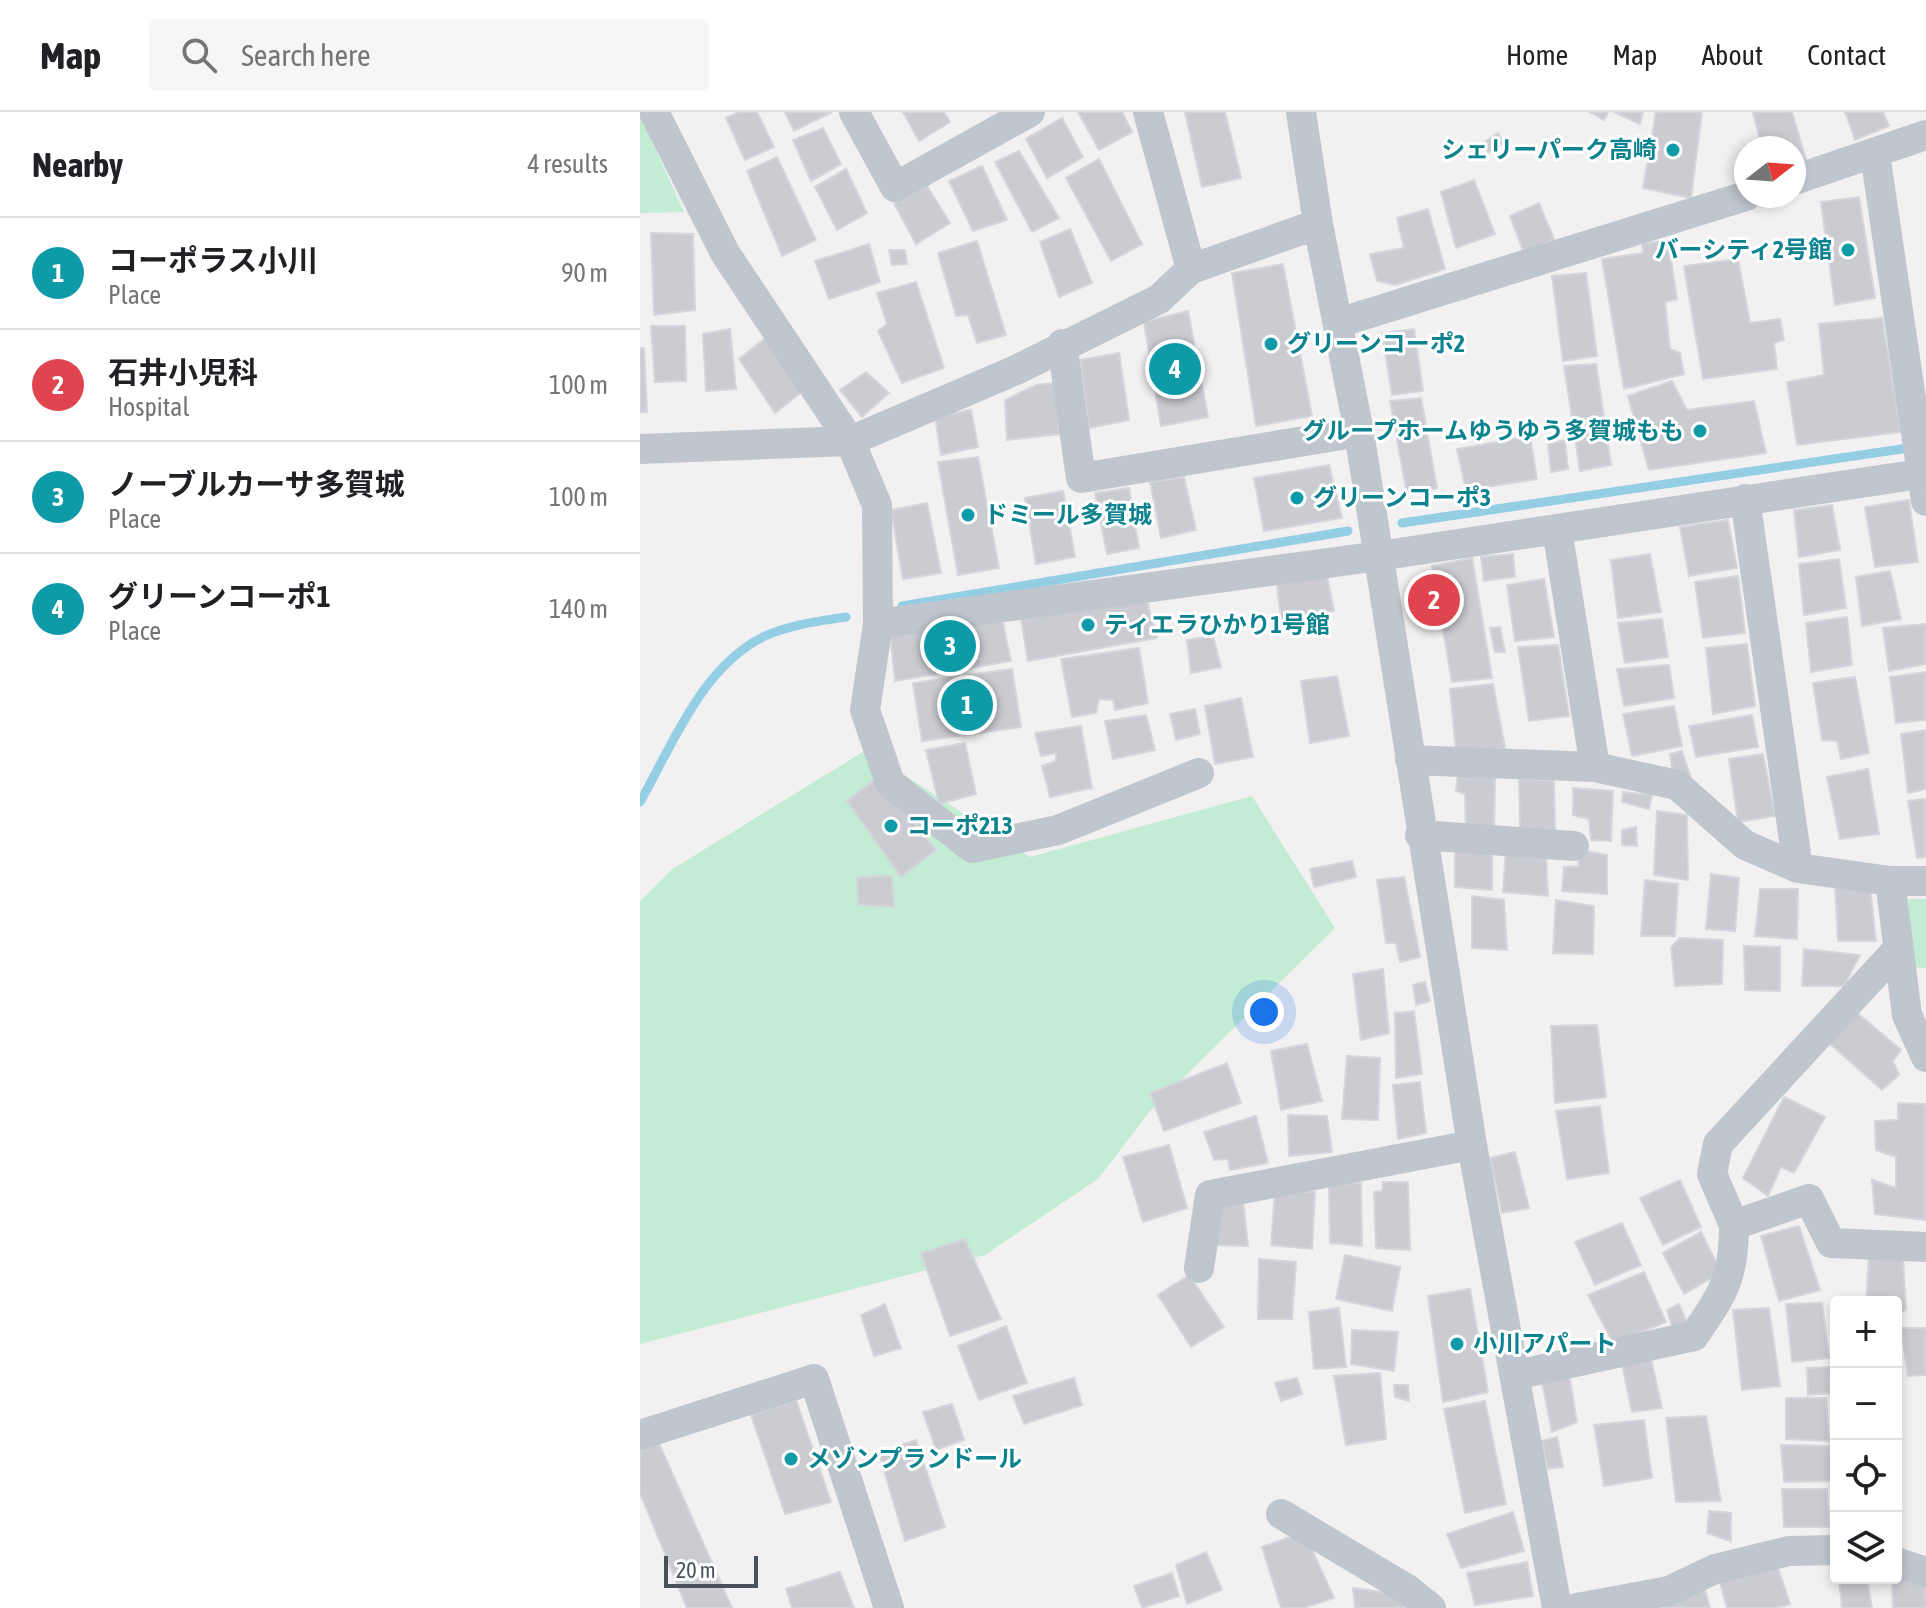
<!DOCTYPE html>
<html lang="en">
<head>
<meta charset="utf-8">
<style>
	body { margin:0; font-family:"Asap Condensed","Noto Sans JP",sans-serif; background:#f6f6f6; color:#202124 }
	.controls { position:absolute; right:24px; bottom:24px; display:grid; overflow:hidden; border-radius:8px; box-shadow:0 4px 12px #0003 }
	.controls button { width:72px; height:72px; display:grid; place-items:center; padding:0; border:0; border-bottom:2px solid #e0e0e0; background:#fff; color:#202124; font:40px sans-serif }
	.compass { position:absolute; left:1094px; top:24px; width:72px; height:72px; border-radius:50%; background:#fff; box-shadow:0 4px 12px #0003; rotate:73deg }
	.scale { position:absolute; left:24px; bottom:20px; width:94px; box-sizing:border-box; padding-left:8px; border:4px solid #49525c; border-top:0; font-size:22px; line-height:28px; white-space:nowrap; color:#49525c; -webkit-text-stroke:6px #fff; paint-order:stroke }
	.you { position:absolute; left:624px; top:900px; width:28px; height:28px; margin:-20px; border:6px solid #fff; border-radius:50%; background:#1a73e8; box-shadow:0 0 0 12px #1a73e833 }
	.badge { display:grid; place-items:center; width:52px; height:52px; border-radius:50%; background:#111827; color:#fff; font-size:26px; font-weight:700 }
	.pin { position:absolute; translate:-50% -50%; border:4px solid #fff; box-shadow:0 2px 8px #0006 }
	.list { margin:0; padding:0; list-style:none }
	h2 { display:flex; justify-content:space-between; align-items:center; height:104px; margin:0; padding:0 32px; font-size:34px }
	h2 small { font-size:26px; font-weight:400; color:#757577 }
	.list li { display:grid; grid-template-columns:52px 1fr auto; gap:24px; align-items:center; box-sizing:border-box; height:112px; padding:0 32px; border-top:2px solid #e0e0e0 }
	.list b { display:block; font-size:30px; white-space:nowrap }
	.list p { margin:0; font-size:26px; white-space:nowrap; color:#757577 }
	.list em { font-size:26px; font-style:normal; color:#757577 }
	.icon { flex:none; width:44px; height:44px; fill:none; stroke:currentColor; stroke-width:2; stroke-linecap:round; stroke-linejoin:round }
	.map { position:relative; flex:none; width:1286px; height:1496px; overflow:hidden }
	header { display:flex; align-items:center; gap:48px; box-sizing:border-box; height:112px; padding:0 40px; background:#fff; border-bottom:2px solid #e0e0e0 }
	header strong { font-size:38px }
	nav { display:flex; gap:44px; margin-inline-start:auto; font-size:28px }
	.search { width:560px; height:72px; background:#f6f6f6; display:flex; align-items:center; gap:20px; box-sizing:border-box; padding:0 28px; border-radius:8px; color:#757577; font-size:30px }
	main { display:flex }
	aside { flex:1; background:#fff }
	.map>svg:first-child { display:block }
	.green { fill:#c3ecd5 }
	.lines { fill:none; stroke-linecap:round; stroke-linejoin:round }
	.stream { stroke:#94cee5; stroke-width:9 }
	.building { fill:#caccd2; stroke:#d4d6db; stroke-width:2 }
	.minor { stroke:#bfc6cd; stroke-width:30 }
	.culture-dot { fill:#0f9aa8; stroke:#fff; stroke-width:3 }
	.labels { text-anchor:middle; stroke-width:6; stroke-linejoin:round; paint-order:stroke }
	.culture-label { font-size:24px; font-weight:bold; fill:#0d838f; stroke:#fff; text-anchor:start }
</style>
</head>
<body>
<header>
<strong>Map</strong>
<div class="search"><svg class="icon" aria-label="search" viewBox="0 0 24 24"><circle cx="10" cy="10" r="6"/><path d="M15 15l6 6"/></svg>Search here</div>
<nav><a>Home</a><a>Map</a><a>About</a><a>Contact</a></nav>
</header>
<main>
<aside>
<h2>Nearby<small>4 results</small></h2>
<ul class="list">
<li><span class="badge" style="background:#0f9aa8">1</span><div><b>コーポラス小川</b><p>Place</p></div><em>90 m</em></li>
<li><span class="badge" style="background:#e0444e">2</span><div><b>石井小児科</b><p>Hospital</p></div><em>100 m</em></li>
<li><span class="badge" style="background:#0f9aa8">3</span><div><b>ノーブルカーサ多賀城</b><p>Place</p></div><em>100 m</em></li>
<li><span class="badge" style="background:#0f9aa8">4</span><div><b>グリーンコーポ1</b><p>Place</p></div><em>140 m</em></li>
</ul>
</aside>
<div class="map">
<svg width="1286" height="1496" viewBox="0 0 1286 1496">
	<rect width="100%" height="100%" fill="#f2f0f0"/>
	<path class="green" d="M0,3l44,97 -44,1z
		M226,638l164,107 222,-61 83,132 -185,183 -52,68 -113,76 -345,89v-443l31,-31z
		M1268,787h18v69l-15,-1z"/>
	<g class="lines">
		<path class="stream" d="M762,411l513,-76
			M262,494l446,-75
			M0,690c32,-56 61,-134 123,-165 25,-12 55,-16 83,-20"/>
	</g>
	<path class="building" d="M99,0h18l17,35 -29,13 -19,-42z
		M145,0h47l-38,19z
		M263,0h41l6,10 -31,19z
		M438,0h44l10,20 -33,18z
		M545,0h40l16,66 -39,9z
		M950,0h18l-4,8z
		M974,0h29l-3,12z
		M1016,0h46l-11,86 -48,-10z
		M1113,0h39l15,51 -13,4v-19h-32z
		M1205,0h38l6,14 -34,14z
		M422,6l21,39 -36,21 -21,-39z
		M183,16l18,36 -30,17 -18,-41z
		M858,21l6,10 -16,10 -5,-10z
		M379,39l40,67 -27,14 -37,-70z
		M137,45l39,83 -34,16 -35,-85z
		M459,47l43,85 -31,17 -45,-83z
		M342,54l25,54 -34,11 -24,-50z
		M206,57l21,44 -30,17 -22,-43z
		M834,68l21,54 -39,14 -15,-56z
		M287,74l23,37 -34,21 -22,-41z
		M1219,85l16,101 -40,7 -14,-103z
		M899,91l15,36 -30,14 -14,-37z
		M788,97l17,60 -50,16 -18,-4 -7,-27 34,-6 -7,-30z
		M430,117l22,54 -33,14 -19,-55z
		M11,121l42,1 2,76 -41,5z
		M1028,128l9,59 -12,3 5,47 10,4 4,21 -60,15 -22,-130 41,-6 -1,-9z
		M337,129l29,94 -29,8 -9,-28 -12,1 -18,-63z
		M229,132l11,38 -51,17 -14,-38z
		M249,138h16l2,14 -15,1z
		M1098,147l12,64 30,-4 4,21 -10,3 3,26 -74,10 -19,-113z
		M643,152l29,152 -56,10 -24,-153z
		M946,161l11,83 -34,5 -11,-85z
		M276,170l28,86 -42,15 -24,-52 9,-7 -10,-31z
		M548,199l20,106 -47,9 -17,-104z
		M1242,206l19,114 -104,13 -10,-63 37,-7 -5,-51z
		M11,214h34l1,55 -31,1z
		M90,217l6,60 -30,2 -3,-57z
		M774,217l9,62 -31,4 -10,-62z
		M127,225l37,53 -29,23 -36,-54z
		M0,236h4l3,64h-7z
		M479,241l10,67 -40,8 -9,-68z
		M956,252l15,101 -31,6 -16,-105z
		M226,260l23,21 -27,24 -22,-27z
		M1032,269l15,29 67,-9 12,52 -117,17 -21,-74z
		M416,271l3,51 -52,6 -2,-40 31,-15z
		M781,286l16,90 -30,6 -17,-93z
		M331,298l7,37 -37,8 -6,-38z
		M890,324l7,43 -71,11 -9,-41z
		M925,328l3,29 -17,3 -3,-28z
		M338,345l21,111 -41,7 -20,-113z
		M689,353l13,53 -78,13 -10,-53z
		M544,365l12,53 -35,8 -11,-56z
		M489,376l10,60 -32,6 -12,-61z
		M423,379l12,66 -39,7 -11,-66z
		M1269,388l9,62 -43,5 -10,-60z
		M287,391l14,70 -38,6 -12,-69z
		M1192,393l8,45 -41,7 -5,-47z
		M1088,408l9,48 -48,8 -9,-49z
		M873,442l2,23 -31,4 -3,-24z
		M1010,442l11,58 -43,6 -7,-58z
		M832,446l20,120 -40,4 -20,-116z
		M1199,447l7,49 -42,7 -5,-51z
		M686,459l8,40 -53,8 -5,-43z
		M1250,459l11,48 -39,7 -6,-49z
		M1098,464l7,57 -42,5 -8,-56z
		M904,467l10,58 -39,4 -8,-56z
		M505,482l12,44 -129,23 -8,-48z
		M361,502l10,47 -116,20 -5,-51z
		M1207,505l5,48 -41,7 -5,-49z
		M1022,507l6,38 -43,6 -7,-40z
		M1286,512v40l-37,7 -6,-43z
		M860,515l5,25h-10l-5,-24z
		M573,524l8,31 -30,6 -4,-33z
		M1107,532l8,62 -42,8 -7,-66z
		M918,533l11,71 -40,5 -11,-74z
		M499,536l9,55 -33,7 -2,-10 -14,-1 -3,14 -24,4 -11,-58z
		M1029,553l5,33 -50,8 -7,-37z
		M372,557l9,58 -99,14 -9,-58z
		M1286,560v48l-30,3 -6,-46z
		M697,564l12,60 -39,7 -9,-62z
		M1215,565l14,76 -28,6 -4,-18 -15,-1 -9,-57z
		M853,572l12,64 -49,4 -6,-63z
		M601,586l12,59 -38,7 -10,-58z
		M1034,594l8,40 -50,10 -9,-42z
		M555,597l5,25 -24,6 -6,-26z
		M506,603l9,35 -42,9 -8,-38z
		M1112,603l6,32 -62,10 -7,-31z
		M441,614l11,62 -42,9 -8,-31 14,-5v-8l-15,3 -6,-23z
		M1286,618v59l-18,4 -7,-59z
		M325,631l11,51 -37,10 -13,-54z
		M1042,639l9,27 -18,-3 -3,-21z
		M1123,642l12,62 -37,6 -9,-63z
		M1228,657l11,65 -39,5 -13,-62z
		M818,660l37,4 -1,56 -28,-5 -1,-33 -9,-3z
		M238,665l58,73 -35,27 -54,-76z
		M879,666l35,3 1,51 -35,-4z
		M933,676l40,3 -2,50 -20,-1 -2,-21 -16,-4z
		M983,680l29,3 -3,14 -27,-7z
		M1286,687v58l-9,1 -9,-57z
		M1017,699l30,4 1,65 -34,-5z
		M996,715l1,19 -15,-1v-15z
		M815,733l37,4v41l-37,-3z
		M866,737l40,6 2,41 -45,-4z
		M941,738l26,5v39l-45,-3 2,-24 14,-1z
		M712,749l4,16 -42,10 -4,-18z
		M1071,762l28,4 -4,53 -29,-2z
		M252,764l2,31 -36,-2 -1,-28z
		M764,765l16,80 -20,5 -4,-19h-10l-9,-63z
		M1005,768l33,4 -3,52h-34z
		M1195,775h35l6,54h-38z
		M1120,777h38l-1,50 -42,-3z
		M832,784l32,4 3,50 -35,-2z
		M916,788l38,6 -1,48 -40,-1z
		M1040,826l43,2 -1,44 -47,2 -4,-39z
		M1104,834l36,1v44l-35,-1z
		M1164,837l56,6 -16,31h-42z
		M743,857l6,64 -28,7 -8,-66z
		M785,870l5,19 -14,4 -3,-20z
		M774,899l8,63 -26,4 -1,-65z
		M1216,900l45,38 -8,11 6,14 -17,15 -54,-48z
		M957,913l9,72 -51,6 -4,-77z
		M667,932l15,57 -41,9 -10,-59z
		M707,944l33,2 -2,62 -36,-1z
		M587,951l14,40 -77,28 -14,-38z
		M780,970l6,51 -28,6 -5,-54z
		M1144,985l41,20 -31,56 -13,-6 -13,29 -25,-18z
		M1258,991l28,1v116l-51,-6 -3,-34 24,8v-31l-20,-7 -1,-29 23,-1z
		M960,994l9,67 -42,6 -11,-68z
		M648,1003l39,1 5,36 -43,4z
		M616,1004l12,47 -38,7 -2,-11 -14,1 -10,-28z
		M529,1033l18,63 -44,14 -20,-65z
		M875,1040l14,56 -27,5 -12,-55z
		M1040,1068l21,47 -38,18 -23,-47z
		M743,1070h25l2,68 -34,-2 -2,-56 8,-1z
		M721,1071l1,63 -32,-3 -1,-58z
		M635,1079l40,1 -3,57 -41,-4z
		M603,1087l5,47 -31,-1 1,-44z
		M982,1111l19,42 -46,20 -20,-43z
		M1159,1114l21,64 -41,11 -18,-65z
		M1061,1120l20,40 -37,22 -21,-41z
		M325,1127l36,80 -51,17 -29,-83z
		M705,1143l55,12 -8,44 -56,-12z
		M1229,1143l34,5 3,49 -10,7v-14h-30z
		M619,1147l37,3 -4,57h-34z
		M1004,1160l22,50 -53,21 -25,-48z
		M549,1163l35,52 -33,20 -33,-52z
		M830,1177l18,103 -45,10 -15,-106z
		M1182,1191l7,55 -37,4 -6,-58z
		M245,1192l16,44 -27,8 -13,-41z
		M1039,1192l9,21 -15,5 -6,-20z
		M699,1196l7,59 -32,2 -5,-57z
		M1129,1196l11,78 -38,4 -9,-80z
		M366,1214l21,57 -48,17 -21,-54z
		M1261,1216h25v47l-18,1z
		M712,1218l46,2 -4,39 -43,-7z
		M1011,1247l11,49 -30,4 -10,-47z
		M1189,1255l1,26 -22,2 -1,-27z
		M740,1261l6,66 -40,6 -12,-69z
		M929,1261l8,49 -25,10 -11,-54z
		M434,1266l8,27 -58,19 -11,-28z
		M657,1266l5,16 -21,7 -6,-18z
		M754,1273h14l1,16 -14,-4z
		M1146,1286h40l3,43 -43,-2z
		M156,1288l35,102 -46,12 -34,-99z
		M845,1289l21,103 -41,9 -21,-104z
		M312,1292l12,36 -28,10 -13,-38z
		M1066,1304l15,85 -45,1 -10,-84z
		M1004,1308l8,58 -48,8 -10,-61z
		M917,1325l6,30 -15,2 -6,-28z
		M276,1328l29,87 -40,14 -26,-88z
		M18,1329l74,167h-45l-47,-115v-43z
		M1141,1333l49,1 3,35 -49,1z
		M1142,1377h45l2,38h-45z
		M1069,1399l22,2v28l-24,-8z
		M873,1400l11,39 -63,17 -14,-34z
		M664,1420l30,66 -30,10h-23l-19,-61z
		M566,1440l16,38 -35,14 -11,-39z
		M887,1450l6,34 -58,9 -8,-32z
		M1137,1453l13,39 -14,4h-49l-8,-29z
		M200,1460l14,36h-62l-6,-19z
		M532,1461l7,23 -37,12 -8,-22z
		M1256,1462l30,5v29h-33l-1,-30z
		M1199,1466h28l5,30h-30z
		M713,1476l50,7 2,13h-50z
		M1065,1478l5,18h-45l-1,-5z"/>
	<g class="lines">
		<path class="minor" d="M14,0l71,141 125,188 27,64 1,119 -13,86 25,73 82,65 86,-18 141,-57
			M214,0l41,75 135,-75
			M508,0l43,157
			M661,0l17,112 41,208 113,713 85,463
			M1235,42l51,347
			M1154,68l132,-45
			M698,211l408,-127
			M422,232l19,134 278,-46
			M0,337l210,-8 166,-71 143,-71 32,-30 127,-45
			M1105,387l53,369
			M917,417l38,238
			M238,512l501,-68 547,-83
			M770,648l185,7 82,18 68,60 53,23 92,13
			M780,723l154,11
			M1286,769h-36l17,134 19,42
			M1257,838l-179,194 -6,30 22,51 75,-26 22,44 95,4
			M559,1156l11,-73 262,-50
			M876,1263l178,-39c29,-43 40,-57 40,-111
			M0,1323l174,-56 75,229
			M641,1402l126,75 24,19
			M1256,1450l30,10
			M937,1496l92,-17 46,-22 74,-18 47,-1"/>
	</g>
	<g class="culture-dot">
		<circle cx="1033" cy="38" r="8"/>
		<circle cx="1208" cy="138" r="8"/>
		<circle cx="631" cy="232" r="8"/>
		<circle cx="1060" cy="319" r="8"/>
		<circle cx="657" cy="386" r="8"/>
		<circle cx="328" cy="403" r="8"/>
		<circle cx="448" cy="513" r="8"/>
		<circle cx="251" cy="714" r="8"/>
		<circle cx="817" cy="1232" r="8"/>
		<circle cx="151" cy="1347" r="8"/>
	</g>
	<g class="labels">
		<g class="culture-label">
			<text x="1017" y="46" text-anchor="end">シェリーパーク高崎</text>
			<text x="1192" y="146" text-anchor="end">バーシティ2号館</text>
			<text x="647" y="240">グリーンコーポ2</text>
			<text x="1044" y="327" text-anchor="end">グループホームゆうゆう多賀城もも</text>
			<text x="673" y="394">グリーンコーポ3</text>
			<text x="344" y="411">ドミール多賀城</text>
			<text x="464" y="521">ティエラひかり1号館</text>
			<text x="267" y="722">コーポ213</text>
			<text x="833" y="1240">小川アパート</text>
			<text x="167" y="1355">メゾンプランドール</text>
		</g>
	</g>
</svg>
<div class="controls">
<button>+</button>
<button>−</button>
<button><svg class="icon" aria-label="locate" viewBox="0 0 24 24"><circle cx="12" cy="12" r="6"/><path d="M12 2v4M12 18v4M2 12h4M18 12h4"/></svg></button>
<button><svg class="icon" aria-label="layers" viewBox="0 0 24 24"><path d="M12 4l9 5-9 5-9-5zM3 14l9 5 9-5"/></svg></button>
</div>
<svg class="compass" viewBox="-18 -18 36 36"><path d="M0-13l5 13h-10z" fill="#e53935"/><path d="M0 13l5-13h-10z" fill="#757577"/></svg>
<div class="scale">20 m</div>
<div class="you"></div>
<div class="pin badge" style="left:327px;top:593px;background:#0f9aa8">1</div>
<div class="pin badge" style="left:794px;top:488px;background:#e0444e">2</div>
<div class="pin badge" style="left:310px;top:534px;background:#0f9aa8">3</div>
<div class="pin badge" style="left:535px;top:257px;background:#0f9aa8">4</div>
</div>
</main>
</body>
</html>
